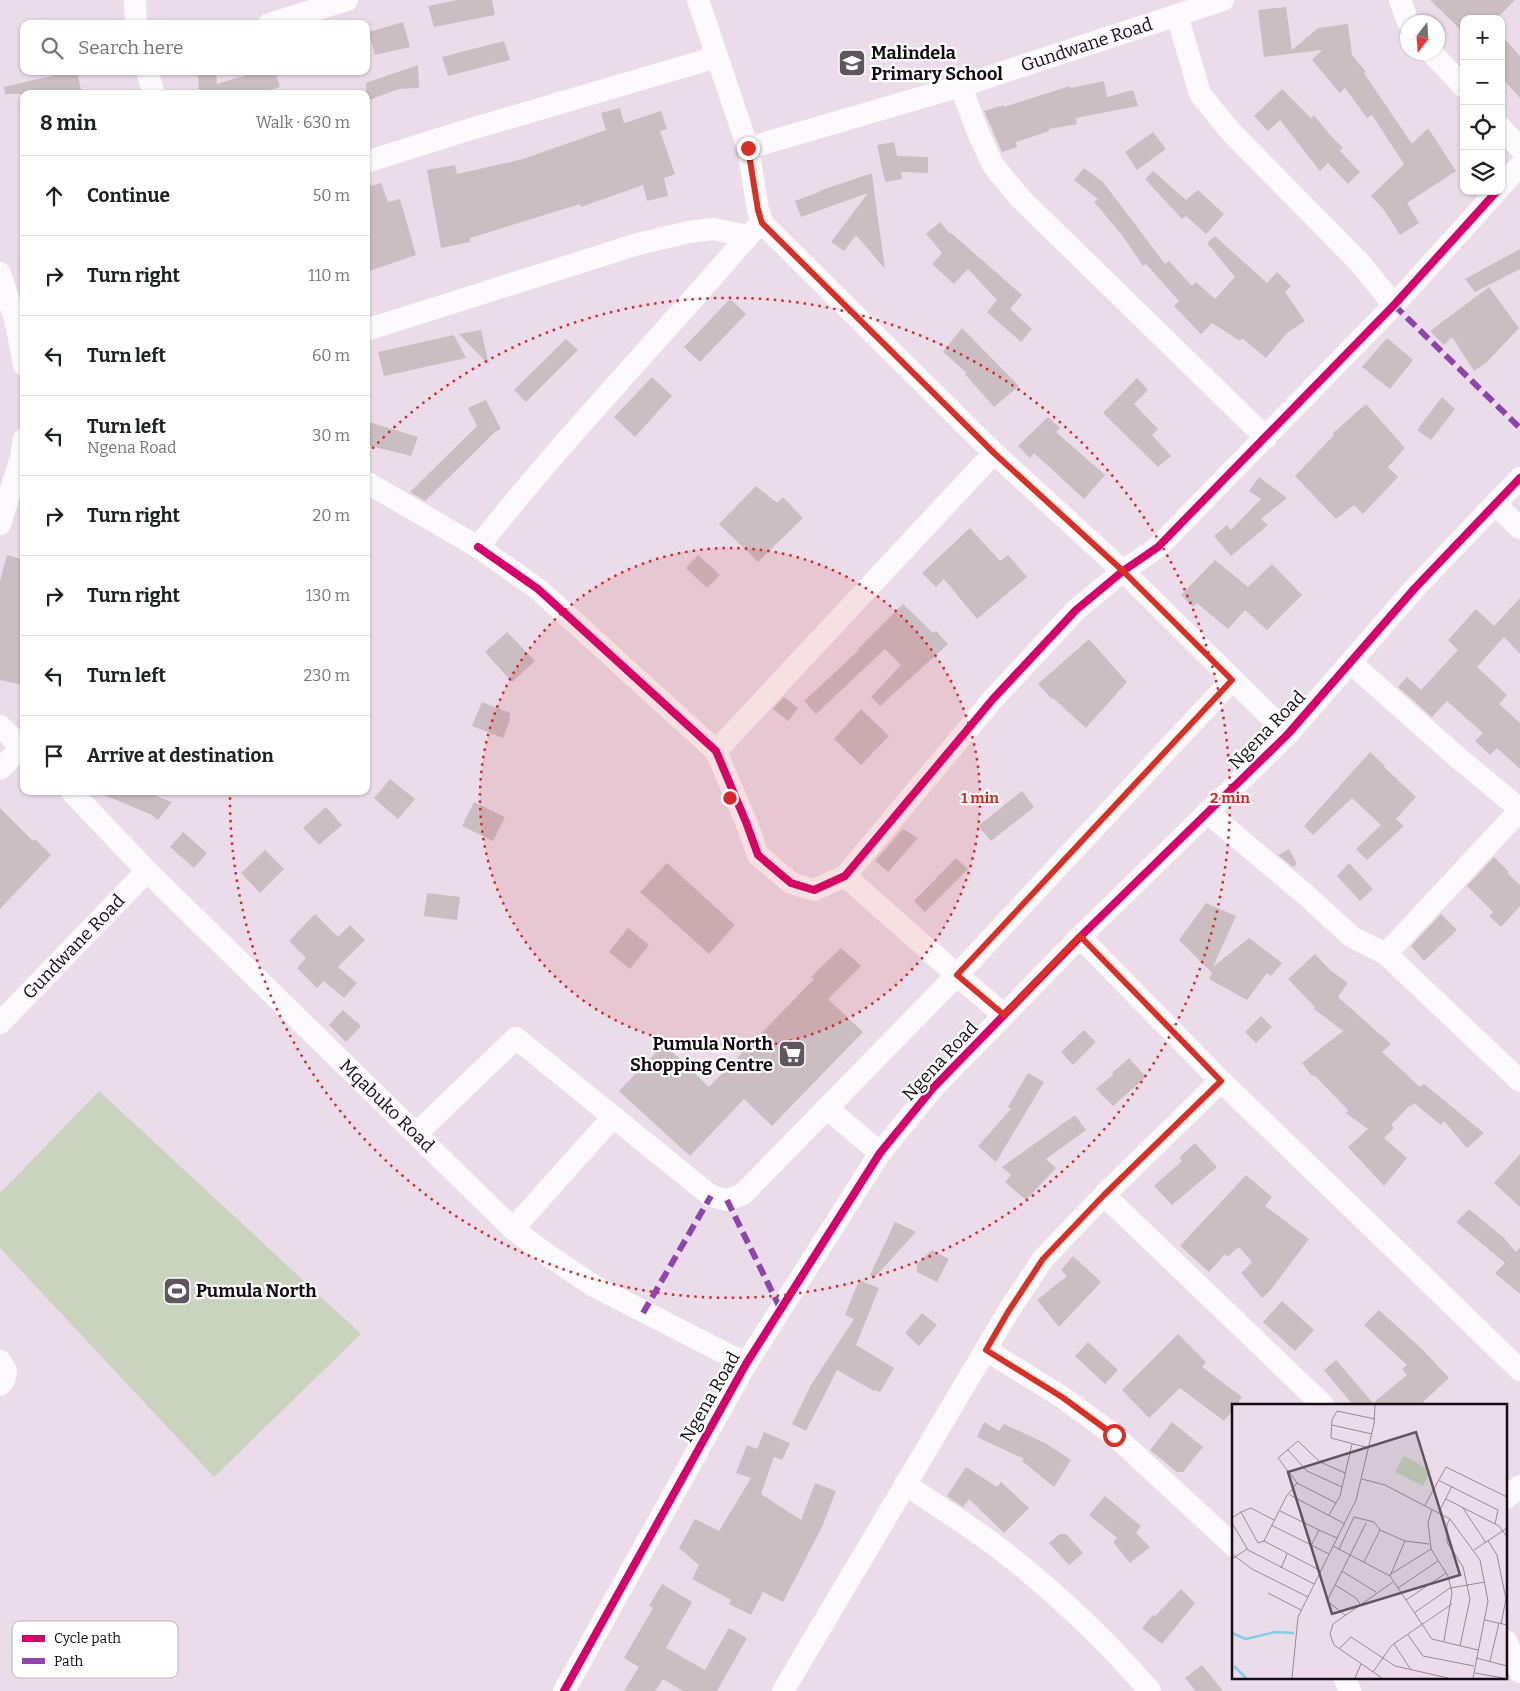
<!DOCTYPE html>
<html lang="en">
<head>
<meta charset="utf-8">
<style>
	body { margin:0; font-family:Bitter,serif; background:#f2f2f2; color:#202124 }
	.controls { position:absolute; right:15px; top:15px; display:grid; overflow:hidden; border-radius:10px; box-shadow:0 1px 4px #0004 }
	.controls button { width:45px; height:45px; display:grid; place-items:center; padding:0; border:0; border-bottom:1px solid #e0e0e0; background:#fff; color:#202124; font:25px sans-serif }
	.compass { position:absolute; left:1400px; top:15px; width:45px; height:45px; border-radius:50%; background:#fff; box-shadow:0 1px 4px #0004; rotate:197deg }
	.stop { position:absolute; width:15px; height:15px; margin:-11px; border:4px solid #d93025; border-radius:50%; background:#fff }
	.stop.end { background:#d93025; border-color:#fff; box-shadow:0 1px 5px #0008 }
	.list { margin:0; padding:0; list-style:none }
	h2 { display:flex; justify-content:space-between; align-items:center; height:65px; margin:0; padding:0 20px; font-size:21px }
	h2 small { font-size:16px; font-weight:400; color:#757577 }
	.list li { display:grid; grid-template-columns:32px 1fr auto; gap:15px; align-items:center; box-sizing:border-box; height:80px; padding:0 20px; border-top:1px solid #e0e0e0 }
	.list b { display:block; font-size:19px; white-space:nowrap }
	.list p { margin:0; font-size:16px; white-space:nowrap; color:#757577 }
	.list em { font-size:16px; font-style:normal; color:#757577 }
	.icon { flex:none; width:28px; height:28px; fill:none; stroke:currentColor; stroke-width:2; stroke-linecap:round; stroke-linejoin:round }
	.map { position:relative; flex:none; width:1520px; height:1691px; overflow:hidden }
	.search { position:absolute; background:#fff; box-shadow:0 1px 4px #0004; left:20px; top:20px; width:350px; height:55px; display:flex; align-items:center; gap:12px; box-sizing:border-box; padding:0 18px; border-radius:10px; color:#757577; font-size:19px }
	.panel { position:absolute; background:#fff; box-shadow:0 1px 4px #0004; left:20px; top:90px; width:350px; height:705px; border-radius:10px }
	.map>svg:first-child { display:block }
	.pitch { fill:#cad3be }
	.building { fill:#cabec2 }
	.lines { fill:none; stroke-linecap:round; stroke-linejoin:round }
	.minor { stroke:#fcfafc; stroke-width:22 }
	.quiet { stroke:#8e44ad; stroke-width:6; stroke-dasharray:12 6; stroke-linecap:butt }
	.cycleway-casing { stroke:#fff; stroke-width:11 }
	.cycleway { stroke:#d6006c; stroke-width:8 }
	.route { stroke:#d93025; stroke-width:6 }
	.ring { fill:none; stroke:#d62828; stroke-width:2.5; stroke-dasharray:2.5 5 }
	.labels { text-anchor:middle; stroke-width:4.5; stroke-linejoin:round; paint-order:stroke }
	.street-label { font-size:18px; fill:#140c14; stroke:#fff }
	.poi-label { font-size:18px; font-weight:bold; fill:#140c14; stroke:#fff; text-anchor:start }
	.inset-river { fill:none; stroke:#85cce5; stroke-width:2.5 }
	.inset-road { fill:none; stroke:#948994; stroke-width:1 }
	.view { fill:#5f555f; fill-opacity:0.15; stroke:#5f555f; stroke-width:2.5 }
	.inset-edge { fill:none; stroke:#140c14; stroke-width:2.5 }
	.key { fill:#fff; stroke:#b8b6b8; stroke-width:1 }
	.key-label { font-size:14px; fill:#140c14 }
	.centre { fill:#d62828; stroke:#fff; stroke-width:2.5 }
	.ring-label { font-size:15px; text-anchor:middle; font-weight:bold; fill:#d62828; stroke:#fff; stroke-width:4.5; stroke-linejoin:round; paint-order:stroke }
</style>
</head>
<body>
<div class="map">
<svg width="1520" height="1691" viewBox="0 0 1520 1691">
	<rect width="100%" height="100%" fill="#eadde9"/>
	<path class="pitch" d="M99,1091l262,243 -147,143 -214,-229v-55z"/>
	<path class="building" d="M458,0h34l3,15 -61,12 -6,-21z
		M1430,0h85l-19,19h-32v14z
		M1286,7l6,43 26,-22 30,-4 4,31 14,17 -2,1 48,71 16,-16 28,43 -49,32 12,20 -19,12 -16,-25 -13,-14 33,-32 -32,-49 -5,3 -22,-30 -5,5 -28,-33 10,-10 -58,7 -6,-47z
		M403,22l7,25 -35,8 -6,-23z
		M1501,35l19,21v42l-19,-21z
		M504,41l6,19 -62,16 -6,-19z
		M418,65l1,23 -20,1 -33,12v-18z
		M72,71h5l4,19 -16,4h-60l-1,-7z
		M216,71l1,13 43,-13h15l5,16 -24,7h-57l-1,-22z
		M1104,81l3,16 26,-7 5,16 -62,12 1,6 -28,5v2l-33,11 1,5 -15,5 -18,-41 20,-6v2l66,-21 1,2z
		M1282,89l29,29 3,-3 15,19 14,14 -3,3 20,21 -12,12 -20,-21 -8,8 -40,-51 -12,11 -14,-15z
		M620,108l4,15 37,-12 6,18 -7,2 15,43 -11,4 4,18 -21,5 -4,-16 -62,22 -1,-3 -110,34v4l-29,6 -14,-78 28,-5 2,9 66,-15 83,-29 -5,-17z
		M1153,132l13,17 -29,21 -12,-18z
		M894,142l3,14 31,1v16l-27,-1 1,7 -17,3 -8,-37z
		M1084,168l19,14 62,82 4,-3 23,25 4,-4 19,17 20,-22 -28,-34 8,-7 52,47 10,-11 14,14 -6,6 20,29 -18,12 -21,25 -24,-20 -2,3 -28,-18 -11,11 -27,-28 5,-5 -33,-37 -3,2 -21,-31 -28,-33 4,-3 -24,-19z
		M1153,171l33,29 12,-10 26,24 -18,20 -20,-18 -4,3 -37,-40z
		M872,173l2,17 11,79 -29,-34 -12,16 -13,-9 37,-49 -67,24 -6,-16 24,-9v-1z
		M381,183l7,19 12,-3 16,56 -50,17v-85z
		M940,222l10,12 1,-1 71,62 -12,14 22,20 -11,13 -34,-30 10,-12 -29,-31 -14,15 -22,-20 10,-11 -16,-19z
		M1520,249v20l-45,23 -10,-13z
		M1489,287l30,41 -32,34 -13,9 -22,-34 -8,8 -14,-14z
		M730,299l16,15 -46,48 -16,-15z
		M962,328l57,58 -25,21 -29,-33 2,-1 -24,-21z
		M481,330l8,35 -30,-31z
		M454,335l12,23 -82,18 -6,-24z
		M1387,338l26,22 -23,29 -28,-22z
		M566,339l12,11 -52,52 -12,-12z
		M652,377l20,19 -37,41 -21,-20z
		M1137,378l11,12 -14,14 24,25 -6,6 19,21 -13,11 -55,-54z
		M1442,397l13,12 -24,31 -14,-10z
		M486,400l15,29 -6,3 -70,69 -15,-9 67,-66 -9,-18z
		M1366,404l39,44 -17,19 10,10 -35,37 -9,-9 -18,14 -41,-43 39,-41 -1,-2z
		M1048,417l12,11 -4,4 49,43 -21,24 -50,-46 -4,5 -12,-12z
		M366,421l52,16 -7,19 -45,-11z
		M1259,477l28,21 -26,21 7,6 -37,31 -17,-20 13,-11 4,5 30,-31 -12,-8z
		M756,486l21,17 6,-6 20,21 -45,44 -39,-38z
		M970,528l30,33 8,-6 19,22 -50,42 -33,-40 -8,8 -14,-14z
		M7,555l17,5v125l-24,-5v-99z
		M698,555l22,20 -13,13 -21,-20z
		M1215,560l33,27 24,-23 30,31 -35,35 -22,-20 -17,19 -31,-26 -4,4 -12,-12z
		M1520,598v56l-16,-17 -27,30 30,28 -8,9 21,19v46l-23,-21 -7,7 -15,-14 8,-8 -36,-32 -15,16 -34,-30 9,-10 14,13 37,-40 -10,-10 28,-31 18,17z
		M903,604l30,29 3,-2 12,13 -68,62 -9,-9 30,-32 -16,-16 -69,65 -12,-13 55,-51 -1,-1z
		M507,632l28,29 -23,21 -27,-30z
		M1089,639l38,43 -41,46 -33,-30 -1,1 -14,-15z
		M784,697l14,11 -10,13 -15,-12z
		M482,702l28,11v7l-7,18 -31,-12z
		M861,709l28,27 -28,29 -27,-26z
		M1370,752l15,14 -1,1 32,30 -20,22 8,7 -37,34 -11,-11 25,-24 -29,-27 -39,37 -9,-9z
		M390,779l25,20 -17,20 -24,-21z
		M95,791h49l28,11 -14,18 -6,-5z
		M1022,791l12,16 -43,34 -13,-15z
		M474,802l31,15 -12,24 -31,-15z
		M326,807l16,18 -23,20 -16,-17z
		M0,808l33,33 2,-2 16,16 -51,54z
		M903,829l15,9 -30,34 -13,-11z
		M183,832l24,21 -13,15 -24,-21z
		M1289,849l8,15 -4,3 -15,-12z
		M265,850l19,19 -24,24 -19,-20z
		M1494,857l15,15 -2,1 13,12v21l-19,21 -12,-11 4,-4 -26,-26z
		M956,858l12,11 -43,43 -11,-11z
		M667,863l68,62 -26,29 -69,-62z
		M1349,863l24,26 -13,12 -23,-25z
		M427,893l33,4 -3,23 -33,-4z
		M1206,903l30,13 -23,51 36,-29 33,25 -11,13 -4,-3 -20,27 -38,-21 3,-6 -33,-33z
		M315,914l23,23 12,-12 15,15 -27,27 19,16 -13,15 -20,-17 -7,7 -20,-20 9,-10 -17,-17z
		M1441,914l16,16 -33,31 -13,-15z
		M628,928l21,17 -19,24 -21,-17z
		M841,948l20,18 -33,33 35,33 -91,94 -28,-27 -54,57 -71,-65 45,-47 45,43 105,-108 -3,-2z
		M1315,954l16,17 17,12 -10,14 53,47 -9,8 38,35 4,-3 60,49 -17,15 -23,-27 -3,4 -27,-22 -4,4 -1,-1 -18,19 3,3 -10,10 23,20 -23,28 -36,-39 20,-18 -22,-16 2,-3 -34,-35 -2,1 -10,-13 41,-32 -29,-22 1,-2 -27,-28z
		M343,1010l18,16 -15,16 -17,-17z
		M1261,1016l11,11 -16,16 -11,-11z
		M1084,1030l12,12 -23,23 -12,-13z
		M1129,1058l17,19 -33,29 -17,-17 18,-15 -2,-1z
		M1028,1073l16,9 -48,80 -18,-16 33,-37 -3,-2z
		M1075,1115l11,15 -40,29 10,9 -30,32 -21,-18 6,-7 -9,-8z
		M1195,1143l22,24 -45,38 -18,-19 28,-25 -3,-3z
		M1520,1154v53l-26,-24z
		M1246,1175l26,22 -7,9 44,33 -40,53 -7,6 -21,-25 11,-11 -13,-15 -12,10 -2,-3 -16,18 -29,-26z
		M1469,1209l35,29 12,14 4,-4v46l-25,-21 10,-10 -49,-41z
		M895,1222l21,10 -42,46 -4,-3z
		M932,1250l17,9 -12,23 -20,-10v-8z
		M1073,1256l28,26 -42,45 -22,-27 30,-24 -6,-6z
		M859,1280l20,8 -23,57 38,23 -14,24 -5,-2 -1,1 -37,-21 -31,61 -14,-7 19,-39 43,-66 -9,-4z
		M1282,1301l32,29 -19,21 -32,-29z
		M1379,1310l44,40 26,28 -29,27h-67l-29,-35 12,-10 37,43 34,-28 -5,-6 5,-4 -43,-40z
		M922,1313l15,12 -18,21 -14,-13z
		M1178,1334l28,28 -4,5 40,30 -5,8h-3v4l-10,12 -44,-33 -31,30 -27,-28z
		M1088,1342l30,28 -13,14 -30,-28z
		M984,1422l15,9 5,-7 43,20 24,16 -17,27 -32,-26 2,-2 -47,-22z
		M1172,1422l31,25 -20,25h-6l-27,-22z
		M764,1432l26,11 -8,17 -8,-3 -13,37 40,26 14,-37 21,8 -14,36 -39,75 -20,-10 -12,23 -22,-11 2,-4 -39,-21 7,-14 -20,-17 16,-29 24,12 32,-53 -15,-5 11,-28 10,4z
		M966,1467l31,20 4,-5 28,26 -25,25 -35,-34 -6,8 -16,-11z
		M1105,1496l36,30 -5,7 14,14 -20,16 -17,-21 4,-4 -28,-23z
		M1060,1534h6l17,19 -14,12 -20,-22z
		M662,1584l30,18 -26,46 39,22 24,-42 18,10 -30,53h-34l-20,-12 -8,12h-31l15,-24 -15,-9 29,-50 -4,-2z
		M1181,1589l14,14 -33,41 -20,-16 11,-13 2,1z
		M1202,1665l21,26h-27l-11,-13z"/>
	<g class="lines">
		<g class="minor">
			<path d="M135,0l1,24"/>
			<path d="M698,0l50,148 10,62 4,13 232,230 129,118 165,163"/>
			<path d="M1400,0l8,22"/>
			<path d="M1177,15l23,79 31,38 129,131 34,42"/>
			<path d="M269,24l78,-24"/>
			<path d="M1431,52l33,35"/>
			<path d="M147,71l7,23"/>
			<path d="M961,86l16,44 16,35 27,33 246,240"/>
			<path d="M1501,128l19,20"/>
			<path id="s1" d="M748,148l213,-62 262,-86"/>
			<path d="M366,162l95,-30 256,-75"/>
			<path d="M1501,186l19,-20"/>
			<path d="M0,273l16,50 8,42"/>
			<path d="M366,330l272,-86 51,-12 24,-3 35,7"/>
			<path d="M366,482l112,65c85,-108 181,-207 270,-311l14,-13"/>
			<path d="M1495,504l25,24"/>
			<path d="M0,524l21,-66 3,-19"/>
			<path d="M478,547l60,42 178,162 30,71 12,33 33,28 23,7 31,-14 148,-177 83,-89 47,-39 35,-24 236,-242 103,-114"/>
			<path d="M1351,663l105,93 64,53"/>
			<path d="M0,726l24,23"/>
			<path d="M716,751l278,-298"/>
			<path d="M0,769l22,-22"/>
			<path id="s2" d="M71,791l76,80 366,358 36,27 45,30 152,78"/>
			<path d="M1520,810l-134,144 134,127"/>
			<path d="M1207,812l99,83 46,42 34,17"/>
			<path d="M845,876l112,99 275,-295"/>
			<path d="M1080,937l141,144 299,289"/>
			<path id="s3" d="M0,1023l147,-152"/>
			<path d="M827,1108l53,45"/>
			<path d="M416,1134l100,-96 195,158 16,4 16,-6 214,-219 47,40"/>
			<path d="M1104,1195l219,210"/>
			<path d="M513,1229l100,-112"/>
			<path d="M986,1350l76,47 52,38 120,111"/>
			<path d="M0,1361l6,10 -2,9 -4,5"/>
			<path d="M905,1484c32,22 65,42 95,65 53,41 106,91 150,142"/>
			<path d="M1506,1498l14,-12"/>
			<path d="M1506,1641l14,31"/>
			<path d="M1344,1677l6,14"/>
			<path d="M564,1691l182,-327 134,-211 53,-65 147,-151 208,-203 127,-146 105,-110"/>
			<path d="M783,1691l225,-379 35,-53 61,-64 117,-114"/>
		</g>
		<path class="quiet" d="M1394,305l126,123
			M727,1200l53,108
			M643,1313l68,-117"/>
		<g class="cycleway-casing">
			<path id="cycleway" d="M478,547l60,42 178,162 30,71 12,33 33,28 23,7 31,-14 148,-177 83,-89 47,-39 35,-24 236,-242 103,-114
				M564,1691l182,-327 134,-211 53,-65 147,-151 208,-203 127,-146 105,-110"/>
		</g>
		<use href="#cycleway" class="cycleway"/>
	</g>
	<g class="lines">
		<path class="route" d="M748,148l10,62 4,13 232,230 129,118 109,109 -275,295 47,40 76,-79 141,145 -117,114 -61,64 -35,53 -22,38 76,47 52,38"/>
	</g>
	<circle cx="730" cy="798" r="250" fill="#d62828" fill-opacity=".12"/>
	<g class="ring">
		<circle cx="730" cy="798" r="250"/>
		<path d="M367 454A500 500 0 1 1 230 794"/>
	</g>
	<defs>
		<g id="school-square" transform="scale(1.4375)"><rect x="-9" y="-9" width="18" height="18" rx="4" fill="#5f555f" stroke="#fff"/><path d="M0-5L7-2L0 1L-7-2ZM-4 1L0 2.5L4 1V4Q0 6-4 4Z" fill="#fff"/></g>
		<g id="supermarket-square" transform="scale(1.4375)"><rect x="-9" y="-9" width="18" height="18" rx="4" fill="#5f555f" stroke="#fff"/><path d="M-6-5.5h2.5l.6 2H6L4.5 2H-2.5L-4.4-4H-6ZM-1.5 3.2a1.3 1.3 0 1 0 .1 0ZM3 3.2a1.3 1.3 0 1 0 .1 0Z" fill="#fff"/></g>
		<g id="stadium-square" transform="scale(1.4375)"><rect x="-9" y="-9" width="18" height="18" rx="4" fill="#5f555f" stroke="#fff"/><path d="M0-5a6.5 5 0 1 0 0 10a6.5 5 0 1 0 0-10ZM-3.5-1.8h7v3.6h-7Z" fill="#fff"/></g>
	</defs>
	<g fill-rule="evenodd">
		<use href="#school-square" x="852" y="63"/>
		<use href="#supermarket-square" x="792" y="1054"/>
		<use href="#stadium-square" x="177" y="1291"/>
	</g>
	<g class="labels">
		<g class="street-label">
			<text dy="6" stroke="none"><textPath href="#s1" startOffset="354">Gundwane Road</textPath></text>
			<text transform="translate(1267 730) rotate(-46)" y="6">Ngena Road</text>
			<text dy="6" stroke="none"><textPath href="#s3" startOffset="106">Gundwane Road</textPath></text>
			<text transform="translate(940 1061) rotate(-47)" y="6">Ngena Road</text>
			<text dy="6" stroke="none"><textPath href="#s2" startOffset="446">Mqabuko Road</textPath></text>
			<text transform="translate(710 1397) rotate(-60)" y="6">Ngena Road</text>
		</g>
		<g class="poi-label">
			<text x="871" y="59">Malindela<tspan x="871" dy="21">Primary School</tspan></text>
			<text x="773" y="1050" text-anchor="end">Pumula North<tspan x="773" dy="21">Shopping Centre</tspan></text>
			<text x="196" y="1297">Pumula North</text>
		</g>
	</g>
	<g transform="translate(1232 1404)">
		<rect width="275" height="275" fill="#eadde9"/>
		<path d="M172,52l27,15 -8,15 -28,-14z" fill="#cad3be"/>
		<path class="inset-river" d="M0,229l14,6 29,-7 19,1M2,262l12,12"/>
		<path class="inset-road" d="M100,21l40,9M137,44l-38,-10 1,-18 5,-9 38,8M55,45l20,22 35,16M130,75l23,6 65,34 30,41 8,41 -15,77M206,76l60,30 -3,14M58,91l55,29M214,95l53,27 8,11M104,99l-39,-20 -19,-25 20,-17 22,21 25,11M193,101l21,-38 61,30M231,104l23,35M200,106l-4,12 3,27 17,27 4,17 -8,48M48,107l39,19 -8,16M9,108l10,-4 23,12M207,108l13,-26M97,111l11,-19 12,-52M0,114l9,-6 17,31 6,-2 57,30M218,115l-3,5v18l16,25 7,32 -10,47M0,119l16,27 66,34M39,121l58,29M87,126l18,8M32,137l22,-44 11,-14M256,137l9,14 9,44 -5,25M101,142l57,30 42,63 46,11M107,145l15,-32 20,5 6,8 25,11M242,146l33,-22M0,150l20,15 56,28M0,155l15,-10M132,158l16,-32M49,164l6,-14M110,167l34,21M159,170l40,-25M158,172l15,-35 24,3M103,181l21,13 4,6M166,184l40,-27M36,189l33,17M174,196l40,-27M182,209l36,-25 35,-6M113,211l-18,-14 39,-78M253,216l22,5M176,231l15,21 51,10M162,240l17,26M107,245l12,-12 44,29 53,12M244,254l31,8M258,257l9,-38M141,268l19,-27 60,-41M243,269l28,5M60,274l6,-61 58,-117 18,-76 1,-19M123,274l6,-14M150,274l-48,-33 -4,-11 3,-10 60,-42"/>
		<path class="view" d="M184,28l44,143 -128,39 -44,-142z"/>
		<rect width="275" height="275" class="inset-edge"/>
	</g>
	<rect x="12" y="1621" width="166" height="57" rx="8" class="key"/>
	<rect x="22" y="1635" width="23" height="7" fill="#d6006c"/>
	<rect x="22" y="1658" width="23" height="6" fill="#8e44ad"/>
	<g class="key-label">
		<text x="54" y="1643">Cycle path</text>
		<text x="54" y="1666">Path</text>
	</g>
	<circle cx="730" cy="798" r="8" class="centre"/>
	<g class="ring-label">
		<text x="980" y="803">1 min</text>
		<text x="1230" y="803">2 min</text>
	</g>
</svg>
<div class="controls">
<button>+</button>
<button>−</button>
<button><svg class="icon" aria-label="locate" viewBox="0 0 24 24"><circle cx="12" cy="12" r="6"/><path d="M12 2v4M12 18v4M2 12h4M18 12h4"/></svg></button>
<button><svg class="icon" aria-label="layers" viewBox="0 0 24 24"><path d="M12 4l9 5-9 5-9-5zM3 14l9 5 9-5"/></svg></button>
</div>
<svg class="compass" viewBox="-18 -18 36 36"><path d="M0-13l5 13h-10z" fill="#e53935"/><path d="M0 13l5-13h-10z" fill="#757577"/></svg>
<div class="stop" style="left:1114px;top:1435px"></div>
<div class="stop end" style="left:748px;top:148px"></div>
<div class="search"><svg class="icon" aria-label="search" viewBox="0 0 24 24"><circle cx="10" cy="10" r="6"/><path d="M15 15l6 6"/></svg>Search here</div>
<section class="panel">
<h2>8 min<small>Walk · 630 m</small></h2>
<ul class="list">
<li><svg class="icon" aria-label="ahead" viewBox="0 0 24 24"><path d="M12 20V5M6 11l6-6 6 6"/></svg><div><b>Continue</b></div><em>50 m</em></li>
<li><svg class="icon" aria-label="right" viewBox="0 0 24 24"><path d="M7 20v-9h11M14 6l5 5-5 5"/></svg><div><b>Turn right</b></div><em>110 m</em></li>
<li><svg class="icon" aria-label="left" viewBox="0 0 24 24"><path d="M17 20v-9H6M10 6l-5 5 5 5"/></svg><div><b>Turn left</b></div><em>60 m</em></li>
<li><svg class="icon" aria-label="left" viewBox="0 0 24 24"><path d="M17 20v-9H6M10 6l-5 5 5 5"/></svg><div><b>Turn left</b><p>Ngena Road</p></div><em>30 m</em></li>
<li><svg class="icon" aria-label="right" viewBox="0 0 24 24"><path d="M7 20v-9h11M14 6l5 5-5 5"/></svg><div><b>Turn right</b></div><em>20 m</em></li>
<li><svg class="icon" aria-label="right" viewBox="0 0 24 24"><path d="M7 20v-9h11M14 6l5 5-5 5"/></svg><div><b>Turn right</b></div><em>130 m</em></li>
<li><svg class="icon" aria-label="left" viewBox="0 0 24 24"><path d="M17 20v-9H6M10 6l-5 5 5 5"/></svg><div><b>Turn left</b></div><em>230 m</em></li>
<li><svg class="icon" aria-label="arrive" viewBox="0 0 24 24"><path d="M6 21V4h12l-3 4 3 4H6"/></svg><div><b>Arrive at destination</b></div></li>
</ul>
</section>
</div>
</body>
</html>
